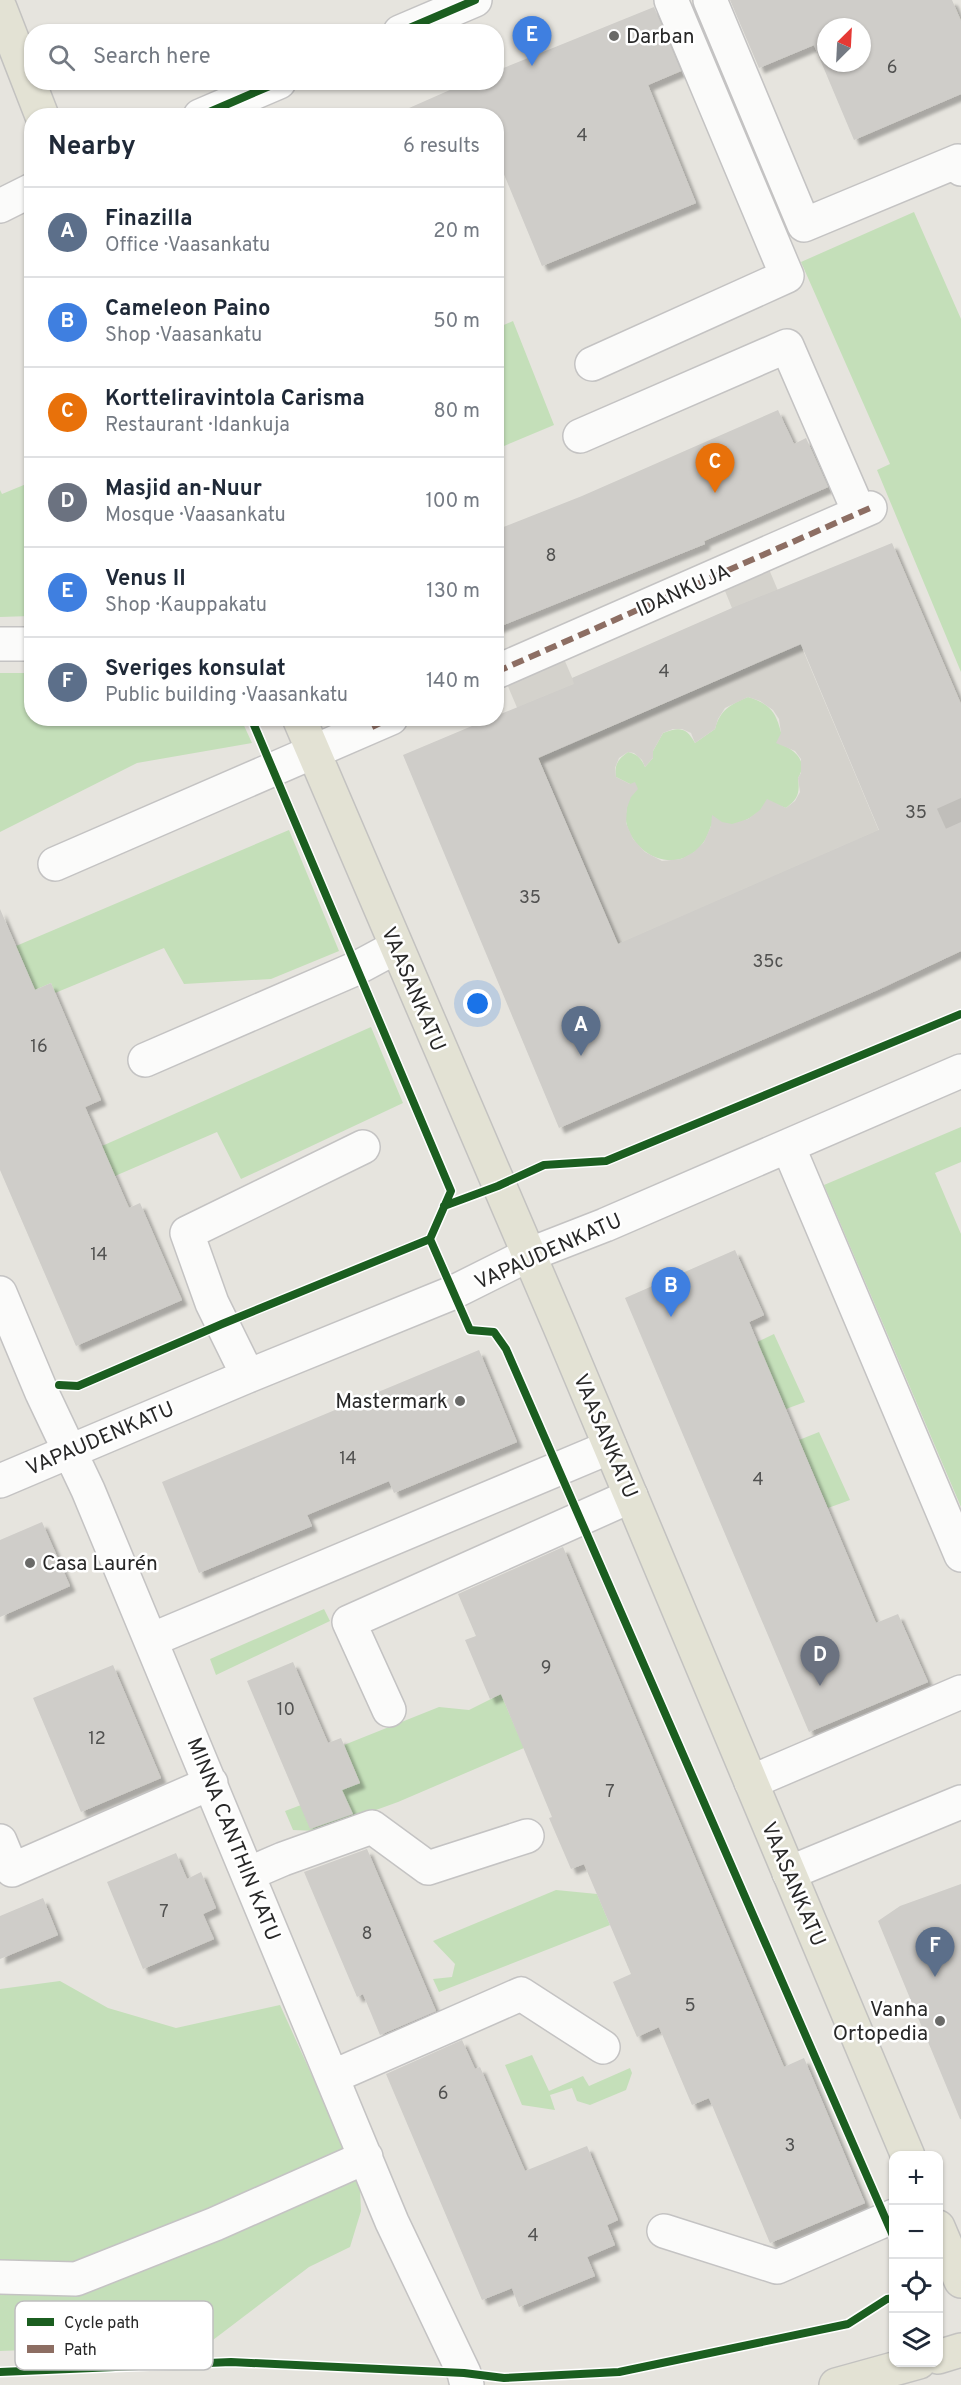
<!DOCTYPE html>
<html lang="en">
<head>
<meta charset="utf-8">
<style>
	body { margin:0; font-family:Overpass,sans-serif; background:#f2f2f3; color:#1f2937 }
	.controls { position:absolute; right:18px; bottom:18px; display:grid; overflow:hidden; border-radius:12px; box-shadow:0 2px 4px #0004 }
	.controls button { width:54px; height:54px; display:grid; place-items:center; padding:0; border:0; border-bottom:2px solid #e0e1e3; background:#fff; color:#1f2937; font:30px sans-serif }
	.compass { position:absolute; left:817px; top:18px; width:54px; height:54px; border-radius:50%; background:#fff; box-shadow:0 2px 4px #0004; rotate:24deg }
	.you { position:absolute; left:478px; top:1004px; width:21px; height:21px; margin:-15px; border:4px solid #fff; border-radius:50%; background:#1a73e8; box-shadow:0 0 0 9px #1a73e833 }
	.badge { display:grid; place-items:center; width:39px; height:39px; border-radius:50%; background:#0b8043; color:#fff; font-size:20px; font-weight:700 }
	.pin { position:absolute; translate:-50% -50px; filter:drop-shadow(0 2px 3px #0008) }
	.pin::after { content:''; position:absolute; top:32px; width:21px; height:18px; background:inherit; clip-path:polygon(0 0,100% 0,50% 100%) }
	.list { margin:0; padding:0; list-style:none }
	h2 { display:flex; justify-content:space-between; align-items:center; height:78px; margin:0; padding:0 24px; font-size:26px }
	h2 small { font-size:20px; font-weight:400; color:#747a83 }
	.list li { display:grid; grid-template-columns:39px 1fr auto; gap:18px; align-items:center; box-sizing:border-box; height:90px; padding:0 24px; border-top:2px solid #e0e1e3 }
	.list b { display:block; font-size:22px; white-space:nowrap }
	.list p { margin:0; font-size:20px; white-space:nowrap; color:#747a83 }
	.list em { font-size:20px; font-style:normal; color:#747a83 }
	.icon { flex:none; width:33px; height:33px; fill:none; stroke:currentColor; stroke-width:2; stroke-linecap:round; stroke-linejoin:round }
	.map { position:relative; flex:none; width:961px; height:2385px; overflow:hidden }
	.search { position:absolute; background:#fff; box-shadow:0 2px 4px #0004; left:24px; top:24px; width:480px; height:66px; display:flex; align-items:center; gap:15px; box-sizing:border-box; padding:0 21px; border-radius:24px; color:#747a83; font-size:22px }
	.panel { position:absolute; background:#fff; box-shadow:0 2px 4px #0004; left:24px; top:108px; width:480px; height:618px; border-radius:24px }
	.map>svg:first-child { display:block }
	.green { fill:#c4dfb9 }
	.plaza { fill:#d4d2cc; fill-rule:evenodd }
	.building { fill:#cfcdc9; fill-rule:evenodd; filter:url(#shadow) }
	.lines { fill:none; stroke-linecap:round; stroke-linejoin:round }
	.minor-tunnel { stroke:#c0beba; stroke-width:33; stroke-dasharray:33 16; stroke-linecap:butt }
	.minor-casing { stroke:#c4c3c3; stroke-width:36 }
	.major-casing { stroke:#c3c2c0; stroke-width:36 }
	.minor { stroke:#fbfbfa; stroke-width:33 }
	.major { stroke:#e3e2d4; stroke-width:33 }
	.quiet { stroke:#8d6e63; stroke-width:6; stroke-dasharray:12 6; stroke-linecap:butt }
	.cycleway-casing { stroke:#fff; stroke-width:11 }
	.cycleway { stroke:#1b5e20; stroke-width:8 }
	.poi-dot { fill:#6a6a68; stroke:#fff; stroke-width:2 }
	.labels { text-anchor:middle; stroke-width:5; stroke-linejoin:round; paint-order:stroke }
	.number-label { font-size:18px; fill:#525251 }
	.poi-label { font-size:21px; fill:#282828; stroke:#fff; text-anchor:start }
	.street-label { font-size:21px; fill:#282828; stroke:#fff }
	.key { fill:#fff; stroke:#bebebe; stroke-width:1.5 }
	.key-label { font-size:16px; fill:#282828 }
</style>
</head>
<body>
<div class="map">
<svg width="961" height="2385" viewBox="0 0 961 2385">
	<defs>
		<filter id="shadow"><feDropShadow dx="5.5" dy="5.5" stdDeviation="1.5" flood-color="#0004"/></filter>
	</defs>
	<rect width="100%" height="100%" fill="#e6e4de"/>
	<path class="green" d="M914,212l47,107v353l-84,-202 13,-6 -89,-202z
		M513,321l41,104 -57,24v-121z
		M31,482v134l-31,1v-127l2,4z
		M0,673h31l1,45 209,1 11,24 -115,20 -137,69z
		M748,697c30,9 29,23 37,49 14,7 22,18 13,32 2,15 0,21 -12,30l-11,-4c-14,5 -26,17 -40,20 -10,1 -13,-2 -24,2 -2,5 -4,12 -8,17 -23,31 -65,17 -76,-17 -4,-14 4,-28 3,-42l-14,-7c-2,-12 2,-18 12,-25 9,2 13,6 17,15l8,-9v-7l10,-18c17,-7 24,-5 32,10l20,-14c5,-19 16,-25 33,-32z
		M289,830l50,121 -68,28 -87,5 -20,-36 -109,45 -4,-10 -16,7 -19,-44z
		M371,1027l32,76 -162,76 -24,-47 -102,44 -13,-30z
		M961,1127v35l-26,11 26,61v273l-137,-322z
		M774,1334l31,68 -19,7 -29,-67z
		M819,1432l31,68 -22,8 -29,-68z
		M324,1609l6,12 -114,54 -6,-16z
		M501,1694l23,54 -126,54 -80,29 -25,-1 -8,-19 75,-28 -16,-38 95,-38 30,3z
		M556,1890l41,4 13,31 -171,67 -6,-13 19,-2 3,-13 -22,-23z
		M60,1981l48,27 68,20 104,-23 49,108 31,76 1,22 -11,36 -41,20 -100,76 -209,8v-362z
		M532,2055l17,36 34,-15 6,10 41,-18 2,5 -6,17 -36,15 -13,-4 -5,-13 -22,7 5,15 -33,-5 -17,-40z"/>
	<path class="plaza" d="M763,555l153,364 -32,16 18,44 -22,10 -222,49 -157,-368 57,-25 38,88 159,-69 -37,-90zM748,697l12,4 13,9 6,9 2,14 -5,10 19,8 6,8v14l-3,5 2,14 -5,9 -9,7 -19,-9 -7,11 -12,9 -16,5 -10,-2 -10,-7 -1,11 -7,16 -10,10 -13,7 -19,2 -17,-9 -12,-13 -7,-16 1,-15 4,-11 7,-8 -3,-7 -5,2 -14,-7 -1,-9 4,-10 9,-6 6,1 8,7 3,7 8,-9v-7l10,-18 10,-4h9l9,4 4,10 20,-14 3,-10 7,-11z"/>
	<path class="building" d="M730,0h222l9,21v73l-107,46 -40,-95 -55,23zM826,27h36v36h-36z
		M654,7l27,64 -33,14 48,118 -154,63 -46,-111v-39h-105l77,-34h28v-11z
		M778,410l16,34 12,-6 22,49 -124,54 1,3 -209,84v-98l86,-34z
		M892,543l69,161v247l-81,38 -321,139 -156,-373 88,-37h5v-2l78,-32 -2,-6 160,-70zM801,644l78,186 -261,114 -80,-186z
		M0,909l35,81 16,-7 50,117 -16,7 44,101 11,-5 42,97 -106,46 -76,-176z
		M735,1250l29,65 -15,7 127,301 22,-9 30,68 -119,50 -184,-434z
		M479,1350l38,92 -123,51 -5,-12 -82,34 5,11 -113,47 -37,-91z
		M42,1522l28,64 -70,31v-77z
		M563,1547l221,520 20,-9 61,145 -95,40 -61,-145 -17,7 -33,-78 -22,10 -24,-55 18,-8 -47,-110 -13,5 -22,-51 3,-1 -51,-123 -11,5 -25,-59 11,-4 -18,-42z
		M293,1662l35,81 13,-5 19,45 -18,7 11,24 -43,15 -63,-148z
		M113,1665l48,113 -80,34 -48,-114z
		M367,1849l69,162 -56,24 -17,-41 -6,3 -53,-125z
		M176,1853l11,26 14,-7 15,36 -13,6 11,25 -71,30 -36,-87z
		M961,1884v235h-1l-82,-198 22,-15z
		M43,1898l15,37 -58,24v-43z
		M462,2040l13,29 5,-2 45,104 62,-25 31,74 -11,5 8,20 -28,12 8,19 -76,31 -7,-19 -30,12 -96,-226z"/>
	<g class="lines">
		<path class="minor-tunnel" d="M952,802l9,20"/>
		<g class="minor-casing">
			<path id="minor" d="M710,0l94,225 154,-64 3,8
				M400,32l75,-32
				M200,116l79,-34
				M0,206l32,-16
				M592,364l195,-88 -116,-276
				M580,436l207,-90 72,166
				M0,644h32
				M496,672l374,-164
				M55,864l336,-146
				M145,1060l212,-92 39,-21
				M788,1146l173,409
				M0,1293l42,100 46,97 304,732 72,151 3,12
				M248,1376l-36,-73 -25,-70 176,-86
				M0,1481l248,-105 204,-83 76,-38 77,-30 356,-154
				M151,1640l459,-193
				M389,1710l-40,-88 282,-126
				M751,1782l210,-90
				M0,1841l12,29 199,-87
				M789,1873l172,-71
				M248,1874l35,-15 89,-32 56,41 99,-32
				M332,2077l189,-83 82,53
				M664,2231l113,36 117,-51
				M0,2277l76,2 139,-55 151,-67"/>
		</g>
		<g class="major-casing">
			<path id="major" d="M0,8l42,108
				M299,718l261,609 348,829
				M938,2227l23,54
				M938,2357l23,-7
				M836,2385l83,-23"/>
		</g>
		<use href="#minor" class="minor"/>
		<use href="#major" class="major"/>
		<path class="quiet" d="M496,672l374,-164
			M372,727l19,-9"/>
		<g class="cycleway-casing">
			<path id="cycleway" d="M400,32l75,-32
				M200,116l79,-34
				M251,718l200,473 -21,48 40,91 24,2 12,17 388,889
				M444,1206l54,-20 46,-21 62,-4 355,-147
				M59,1385l19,1 144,-62 208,-85
				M0,2372l231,-10 233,11 40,5 115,-6 229,-48 39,-25 7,-1"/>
		</g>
		<use href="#cycleway" class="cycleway"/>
	</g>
	<g class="poi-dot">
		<circle cx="614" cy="36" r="6"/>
		<circle cx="460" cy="1401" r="6"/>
		<circle cx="30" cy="1563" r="6"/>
		<circle cx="940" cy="2021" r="6"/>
	</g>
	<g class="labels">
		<g class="number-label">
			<text x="892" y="73">6</text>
			<text x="582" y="141">4</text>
			<text x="551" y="561">8</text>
			<text x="664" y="677">4</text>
			<text x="916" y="818">35</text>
			<text x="530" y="903">35</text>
			<text x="768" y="967">35c</text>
			<text x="39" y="1052">16</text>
			<text x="99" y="1260">14</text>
			<text x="348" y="1464">14</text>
			<text x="758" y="1485">4</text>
			<text x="546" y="1673">9</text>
			<text x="286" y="1715">10</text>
			<text x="97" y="1744">12</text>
			<text x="610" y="1797">7</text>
			<text x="164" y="1917">7</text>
			<text x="367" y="1939">8</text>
			<text x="690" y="2011">5</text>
			<text x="443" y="2099">6</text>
			<text x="790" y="2151">3</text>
			<text x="533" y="2241">4</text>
		</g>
		<g class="poi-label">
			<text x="626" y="43">Darban</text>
			<text x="448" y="1408" text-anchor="end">Mastermark</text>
			<text x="42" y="1570">Casa Laurén</text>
			<text x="928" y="2016" text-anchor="end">Vanha<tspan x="928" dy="24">Ortopedia</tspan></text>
		</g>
		<g class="street-label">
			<text transform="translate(683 590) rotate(-24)" y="7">IDANKUJA</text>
			<text transform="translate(414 989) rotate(67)" y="7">VAASANKATU</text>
			<text transform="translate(548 1251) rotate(-24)" y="7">VAPAUDENKATU</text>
			<text transform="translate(606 1436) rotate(67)" y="7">VAASANKATU</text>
			<text transform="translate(100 1438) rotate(-23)" y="7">VAPAUDENKATU</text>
			<text transform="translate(234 1839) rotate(68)" y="7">MINNA CANTHIN KATU</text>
			<text transform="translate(794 1884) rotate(67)" y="7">VAASANKATU</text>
		</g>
	</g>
	<rect x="15" y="2301" width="198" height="69" rx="9" class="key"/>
	<rect x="27" y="2318" width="27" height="8" fill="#1b5e20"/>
	<rect x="27" y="2345" width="27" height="8" fill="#8d6e63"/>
	<g class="key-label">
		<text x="64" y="2328">Cycle path</text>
		<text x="64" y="2355">Path</text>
	</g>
</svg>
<div class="controls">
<button>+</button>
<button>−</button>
<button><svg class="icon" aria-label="locate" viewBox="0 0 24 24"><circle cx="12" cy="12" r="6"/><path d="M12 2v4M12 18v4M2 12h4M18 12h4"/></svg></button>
<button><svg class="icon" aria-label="layers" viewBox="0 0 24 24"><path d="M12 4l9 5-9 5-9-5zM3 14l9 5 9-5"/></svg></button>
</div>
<svg class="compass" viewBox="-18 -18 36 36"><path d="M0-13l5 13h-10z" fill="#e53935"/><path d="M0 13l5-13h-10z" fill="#747a83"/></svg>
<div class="you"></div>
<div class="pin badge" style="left:581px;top:1056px;background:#5c6f8a">A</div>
<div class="pin badge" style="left:671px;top:1317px;background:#3f7fe0">B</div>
<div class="pin badge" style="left:715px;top:493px;background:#e8710a">C</div>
<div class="pin badge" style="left:820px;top:1686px;background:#6b7280">D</div>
<div class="pin badge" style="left:532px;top:66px;background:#3f7fe0">E</div>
<div class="pin badge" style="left:935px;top:1977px;background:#5c6f8a">F</div>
<div class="search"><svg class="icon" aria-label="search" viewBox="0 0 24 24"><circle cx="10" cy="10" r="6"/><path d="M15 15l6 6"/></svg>Search here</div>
<section class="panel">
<h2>Nearby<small>6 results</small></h2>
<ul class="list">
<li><span class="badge" style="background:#5c6f8a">A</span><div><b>Finazilla</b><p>Office · Vaasankatu</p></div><em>20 m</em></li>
<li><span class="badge" style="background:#3f7fe0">B</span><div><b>Cameleon Paino</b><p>Shop · Vaasankatu</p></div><em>50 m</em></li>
<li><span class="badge" style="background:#e8710a">C</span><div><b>Kortteliravintola Carisma</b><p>Restaurant · Idankuja</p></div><em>80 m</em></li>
<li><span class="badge" style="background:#6b7280">D</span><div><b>Masjid an-Nuur</b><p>Mosque · Vaasankatu</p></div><em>100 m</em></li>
<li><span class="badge" style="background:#3f7fe0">E</span><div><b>Venus II</b><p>Shop · Kauppakatu</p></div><em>130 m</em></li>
<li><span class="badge" style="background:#5c6f8a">F</span><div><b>Sveriges konsulat</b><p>Public building · Vaasankatu</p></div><em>140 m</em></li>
</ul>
</section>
</div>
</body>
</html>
